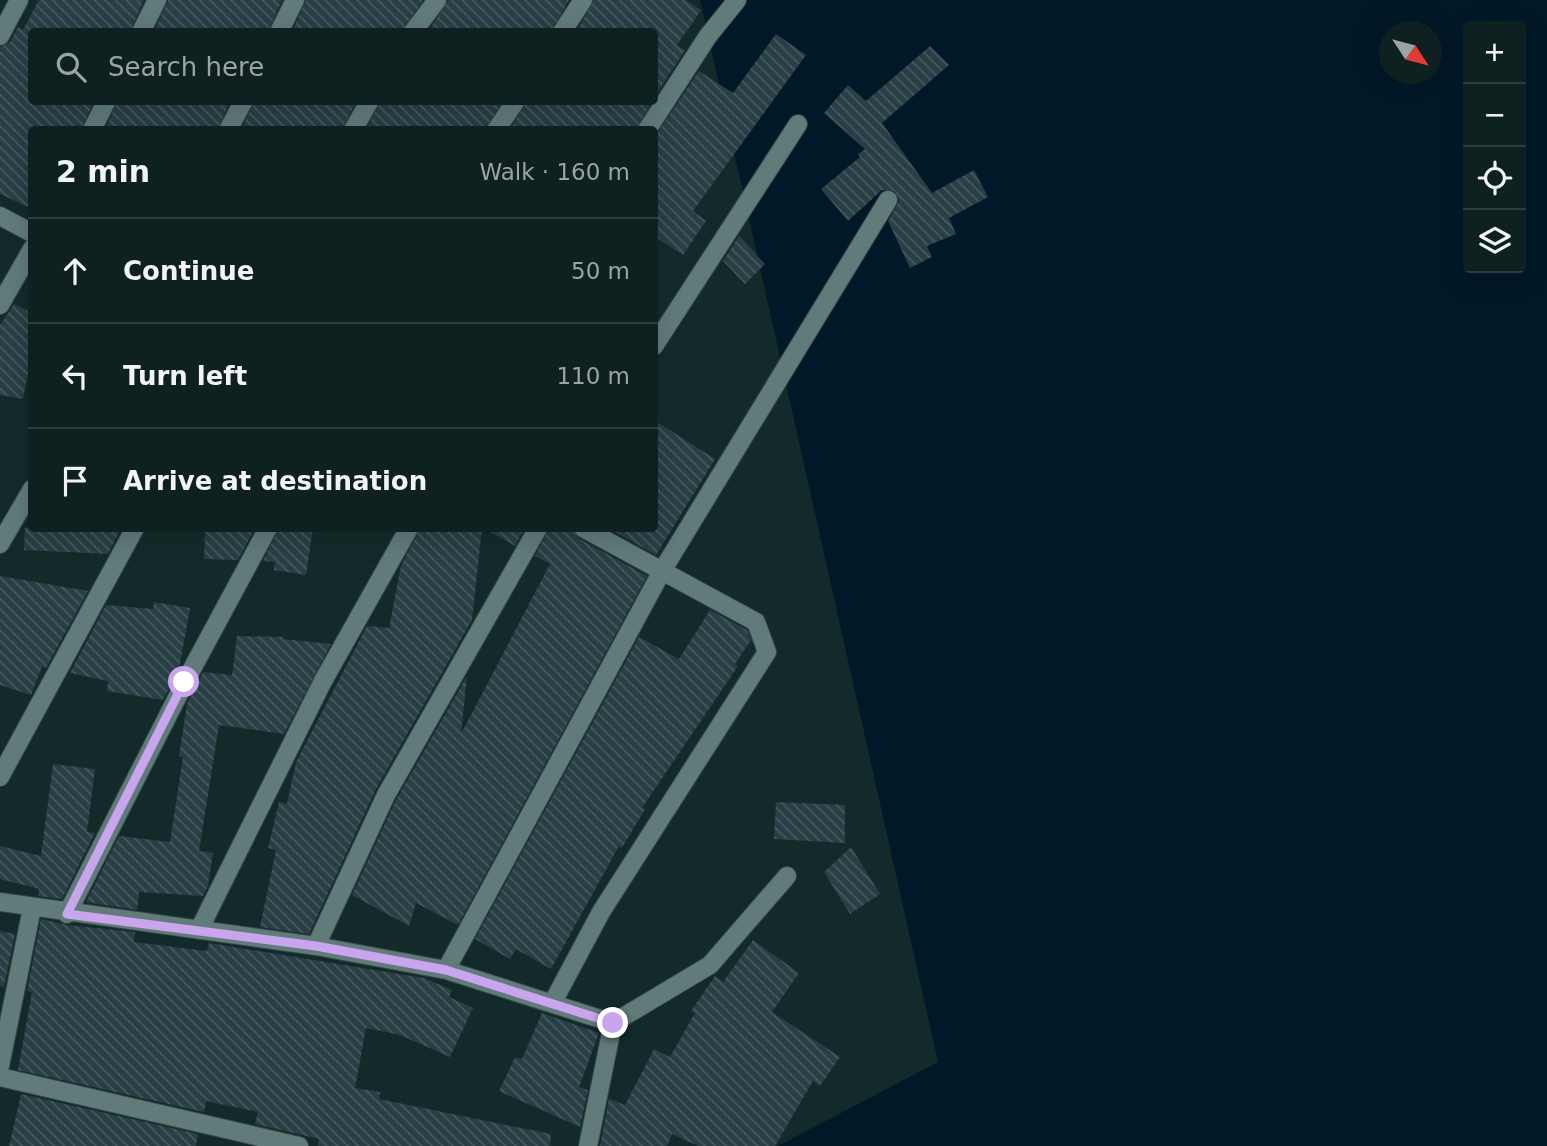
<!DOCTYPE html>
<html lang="en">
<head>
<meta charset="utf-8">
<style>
	body { margin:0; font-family:"DejaVu Sans",sans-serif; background:#172829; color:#f1f3f6 }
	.controls { position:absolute; right:21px; top:21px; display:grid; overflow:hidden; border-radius:7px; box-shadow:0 7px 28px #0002 }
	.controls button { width:63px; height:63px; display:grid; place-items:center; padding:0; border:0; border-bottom:2px solid #2e3e3e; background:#0e2020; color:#f1f3f6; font:35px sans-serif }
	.compass { position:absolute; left:1379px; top:21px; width:63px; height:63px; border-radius:50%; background:#0e2020; box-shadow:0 7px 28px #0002; rotate:126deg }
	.stop { position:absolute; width:21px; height:21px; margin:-16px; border:5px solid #c9a5ee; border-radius:50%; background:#fff }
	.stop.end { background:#c9a5ee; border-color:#fff; box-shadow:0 2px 7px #0008 }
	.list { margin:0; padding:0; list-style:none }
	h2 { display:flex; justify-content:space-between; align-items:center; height:91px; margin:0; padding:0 28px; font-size:30px }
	h2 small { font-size:23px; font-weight:400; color:#9ba3a5 }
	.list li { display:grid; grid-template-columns:46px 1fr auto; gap:21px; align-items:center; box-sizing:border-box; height:105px; padding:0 28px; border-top:2px solid #2e3e3e }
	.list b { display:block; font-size:26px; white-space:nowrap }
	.list em { font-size:23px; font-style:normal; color:#9ba3a5 }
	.icon { flex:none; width:38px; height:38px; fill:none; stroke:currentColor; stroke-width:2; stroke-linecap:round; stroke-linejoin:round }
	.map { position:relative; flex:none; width:1547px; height:1146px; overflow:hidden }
	.search { position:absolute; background:#0e2020; box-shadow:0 7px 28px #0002; left:28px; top:28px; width:630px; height:77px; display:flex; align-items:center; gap:18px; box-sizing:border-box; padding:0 24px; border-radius:7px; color:#9ba3a5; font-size:26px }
	.panel { position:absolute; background:#0e2020; box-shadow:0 7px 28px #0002; left:28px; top:126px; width:630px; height:406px; border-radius:7px }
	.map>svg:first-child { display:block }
	.water { fill:#001828; fill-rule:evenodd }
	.building { fill:url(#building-back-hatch) }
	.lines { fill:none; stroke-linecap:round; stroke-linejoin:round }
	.minor-casing { stroke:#354646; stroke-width:20 }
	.minor { stroke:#607b7a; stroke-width:18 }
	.route { stroke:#c9a5ee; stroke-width:9 }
</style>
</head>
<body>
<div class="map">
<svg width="1547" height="1146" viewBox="0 0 1547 1146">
	<defs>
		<pattern id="building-back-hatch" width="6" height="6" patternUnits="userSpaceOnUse" patternTransform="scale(1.75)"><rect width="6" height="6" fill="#273f45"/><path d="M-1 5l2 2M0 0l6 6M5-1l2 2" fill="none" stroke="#455a5f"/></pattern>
	</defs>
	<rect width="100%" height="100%" fill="#122b2a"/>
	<path class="water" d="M700,0h847v1146h-769l160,-84zM1468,26h53v242h-53zM1390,32h42v42h-42z"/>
	<path class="building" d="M39,0h105l-14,32h-104l6,2v68h62l-13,28h-49v79l-32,-15v-147l10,-5 8,-15 5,3z
		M168,0h114l-14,32h-114z
		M306,0h117l-21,32h-110z
		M448,0h121l-18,32h-123z
		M594,0h91l16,10 -24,35 8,5 -31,48v-66h-78z
		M776,34l30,21 -113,156 13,10 -23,34 -29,-19v-98l45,-67 34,22z
		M930,46l19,19 -67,58 50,70 42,-23 14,27 -39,21 7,16 -29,12 5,11 -22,11 -22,-47 11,-20 -5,-10 -12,-1 -34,31 -27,-32 39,-32 -2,-3 7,-5 -41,-36 24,-28 18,16z
		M117,102h113l-13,28h-112z
		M254,102h102l-14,28h-101z
		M380,102h122l-17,28h-119z
		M526,102h126l-16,28h-126z
		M739,236l26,28 -20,20 -22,-23z
		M14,304l18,9v39l-9,47 -23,-4v-70z
		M654,420l61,39 -59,96 -48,-27h46z
		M25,528h96l-13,26 -84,-4z
		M205,528h50l-17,32 -34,-1z
		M279,528h34l-7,47 -32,-5 1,-8 -12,-1z
		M420,528h62l-10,92 -96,169 -67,145 -49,-7 16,-77 -8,-2 11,-46 8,2 9,-42 71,-136 22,2 12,-62z
		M483,528h42l-10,18z
		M549,528h23l6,10 69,38 -189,349 -42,-22 -7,23 -57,-31 44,-95 71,-124 -6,58 89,-170 -15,-8z
		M0,576l88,15 -42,77 -4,-1 -11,28 -31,-10z
		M154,602l36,6 -11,61 -16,31 -56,-9 1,-10 -38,-8 36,-68 47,4z
		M710,610l37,20 4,10 -16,24 3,2 -96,142 3,1 -23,39 -3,-2 -68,123 -35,-20 -6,10 -35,-20 164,-302 40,22z
		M237,636l46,1v2l48,5 -47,90 -65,-9 -20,126 14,2 -5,33 -5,10 -64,-4 -2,18 -51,-8 33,-66 51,6 13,-85 -4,-1 8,-52 16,-32 29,3z
		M53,764l42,5 -8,63 8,1 -33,66 -24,-3 1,-7 -39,-10v-33l41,10z
		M776,802l69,3v38l-71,-4z
		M851,847l29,47 -30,20 -26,-42z
		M41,919l26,6 68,7 -1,10 73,9 2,-8 215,35 28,12 -3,7 24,11 -23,49 -50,-22 -34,-7 -11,60 25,4 -1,7 172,35 -1,12h-232l1,-7 -64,-15 3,-12 -52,-11 -2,11 -186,-42 14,-78 -5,-1z
		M0,931l15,3 -11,53 -4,-1z
		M753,940l46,33 -27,39 68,45 -20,29 -7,-5 -38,65h-77l-26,-12 -5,12h-67l9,-47 16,6 29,-56 16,8 25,-44 -4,-2 24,-35 8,6z
		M542,1013l57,20 -20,54 9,3 -8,37 -81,-36 16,-34 7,2z
		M21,1094l177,40 -2,12h-187z"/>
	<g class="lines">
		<g class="minor-casing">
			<path id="minor" d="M141,32l16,-32
				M279,32l16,-32
				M413,32l24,-32
				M562,32l21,-32
				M0,36l19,-36
				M92,130l14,-28
				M228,130l15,-28
				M353,130l16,-28
				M496,130l19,-28
				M647,130l61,-94 29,-36
				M0,216l32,17
				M0,305l32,-56
				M654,346l144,-222
				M0,544l32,-55
				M0,777l135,-249
				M0,902l316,44 130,24 167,53
				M67,914l118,-232 83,-154
				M199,930l124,-249 86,-153
				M316,946l70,-151 152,-267
				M446,970l216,-399 226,-371
				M553,1002l48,-90 166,-260 -11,-30 -173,-94
				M0,1066l32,-158
				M0,1077l299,69
				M588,1146l25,-123 97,-58 77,-89"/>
		</g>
		<use href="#minor" class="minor"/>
	</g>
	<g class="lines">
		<path class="route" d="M184,682l-117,232 249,32 130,24 167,53"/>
	</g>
</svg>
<div class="controls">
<button>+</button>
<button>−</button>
<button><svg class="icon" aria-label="locate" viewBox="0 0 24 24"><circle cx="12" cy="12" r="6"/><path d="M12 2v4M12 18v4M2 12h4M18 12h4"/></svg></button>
<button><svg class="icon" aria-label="layers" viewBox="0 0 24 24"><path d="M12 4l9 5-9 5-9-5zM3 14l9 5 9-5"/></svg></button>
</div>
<svg class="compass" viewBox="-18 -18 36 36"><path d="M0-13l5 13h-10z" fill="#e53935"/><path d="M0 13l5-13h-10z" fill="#9ba3a5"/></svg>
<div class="stop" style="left:184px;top:682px"></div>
<div class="stop end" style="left:613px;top:1023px"></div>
<div class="search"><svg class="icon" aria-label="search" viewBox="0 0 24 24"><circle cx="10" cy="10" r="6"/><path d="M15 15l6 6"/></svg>Search here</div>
<section class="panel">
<h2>2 min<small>Walk · 160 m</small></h2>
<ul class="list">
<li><svg class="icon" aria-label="ahead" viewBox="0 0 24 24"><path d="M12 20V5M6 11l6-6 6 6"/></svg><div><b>Continue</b></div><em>50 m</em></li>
<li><svg class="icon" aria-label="left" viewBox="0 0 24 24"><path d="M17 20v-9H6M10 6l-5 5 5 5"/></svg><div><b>Turn left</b></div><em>110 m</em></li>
<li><svg class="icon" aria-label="arrive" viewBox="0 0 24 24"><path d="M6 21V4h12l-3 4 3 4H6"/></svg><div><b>Arrive at destination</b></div></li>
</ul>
</section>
</div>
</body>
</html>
